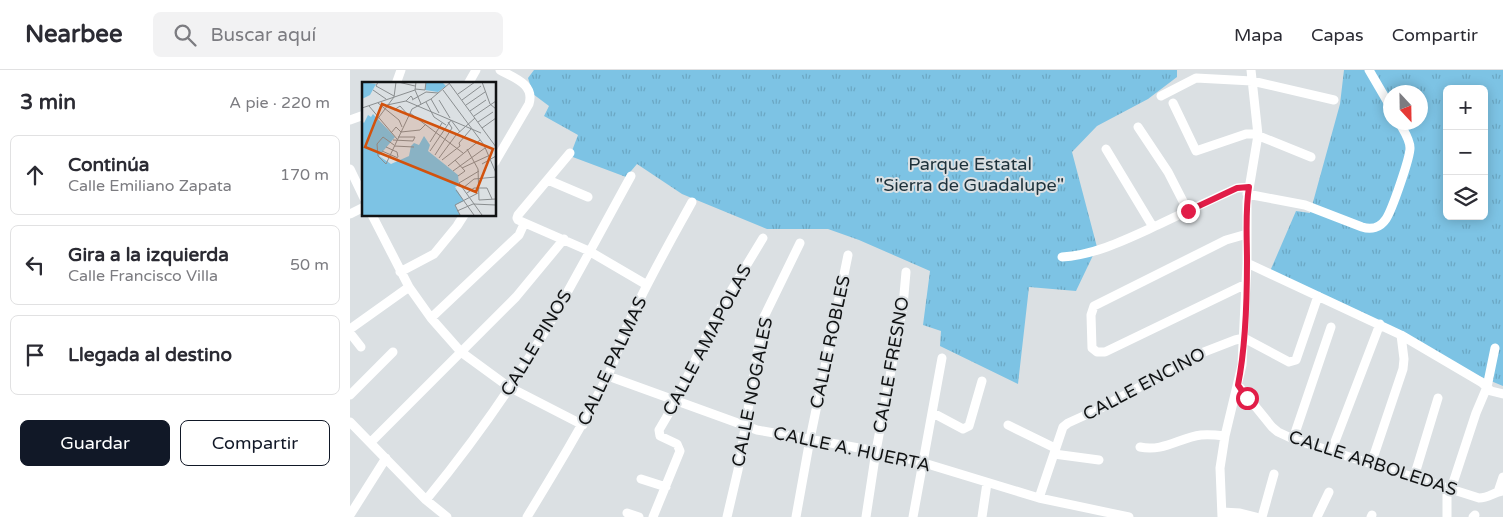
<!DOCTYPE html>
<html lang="es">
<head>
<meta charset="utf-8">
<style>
	body { margin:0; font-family:"Varela Round",sans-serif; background:#f2f2f3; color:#2b2b33 }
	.controls { position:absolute; right:15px; top:15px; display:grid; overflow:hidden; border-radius:8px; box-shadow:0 2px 12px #0003 }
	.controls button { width:45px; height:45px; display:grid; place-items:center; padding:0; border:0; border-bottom:1px solid #e1e1e2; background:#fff; color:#2b2b33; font:25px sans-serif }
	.compass { position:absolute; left:1033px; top:15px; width:45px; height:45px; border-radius:50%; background:#fff; box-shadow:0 2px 12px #0003; rotate:158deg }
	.stop { position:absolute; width:15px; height:15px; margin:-11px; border:4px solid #e11d48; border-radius:50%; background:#fff }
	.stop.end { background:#e11d48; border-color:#fff; box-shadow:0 1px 5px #0008 }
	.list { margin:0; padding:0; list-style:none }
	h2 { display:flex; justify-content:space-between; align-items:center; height:65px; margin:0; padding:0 20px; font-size:21px }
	h2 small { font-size:16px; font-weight:400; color:#7c7c81 }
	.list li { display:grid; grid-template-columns:32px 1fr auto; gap:15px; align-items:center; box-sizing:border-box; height:80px; margin:0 10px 10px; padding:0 10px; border:1px solid #e1e1e2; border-radius:8px }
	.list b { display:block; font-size:19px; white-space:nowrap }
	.list p { margin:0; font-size:16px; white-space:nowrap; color:#7c7c81 }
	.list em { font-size:16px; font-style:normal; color:#7c7c81 }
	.actions { display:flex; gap:10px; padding:15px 20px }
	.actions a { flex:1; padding:11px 0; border:1px solid #111827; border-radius:8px; text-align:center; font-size:18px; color:#111827 }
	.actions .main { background:#111827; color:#fff }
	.icon { flex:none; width:28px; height:28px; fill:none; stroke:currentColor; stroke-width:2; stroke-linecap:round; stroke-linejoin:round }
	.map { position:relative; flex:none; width:1153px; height:447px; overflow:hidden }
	header { display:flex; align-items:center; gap:30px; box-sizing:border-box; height:70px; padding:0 25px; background:#fff; border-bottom:1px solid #e1e1e2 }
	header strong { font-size:24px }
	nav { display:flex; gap:28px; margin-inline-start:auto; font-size:18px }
	.search { width:350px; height:45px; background:#f2f2f3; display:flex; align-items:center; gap:12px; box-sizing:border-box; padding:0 18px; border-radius:8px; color:#7c7c81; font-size:19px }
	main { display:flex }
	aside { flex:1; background:#fff }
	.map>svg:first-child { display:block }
	.park { fill:url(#park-tufts); fill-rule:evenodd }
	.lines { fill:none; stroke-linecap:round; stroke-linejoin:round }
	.street { stroke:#fff; stroke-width:9 }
	.route { stroke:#e11d48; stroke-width:6 }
	.labels { text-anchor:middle; stroke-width:4; stroke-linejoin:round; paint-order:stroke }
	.park-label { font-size:18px; fill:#1d313a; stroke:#dbe0e3 }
	.street-label { font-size:18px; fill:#111314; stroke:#dbe0e3 }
	.inset-road { fill:none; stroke:#8a8e90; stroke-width:1 }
	.view { fill:#d2520d; fill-opacity:0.15; stroke:#d2520d; stroke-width:2.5 }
	.inset-edge { fill:none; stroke:#111314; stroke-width:2.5 }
</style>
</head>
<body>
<header>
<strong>Nearbee</strong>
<div class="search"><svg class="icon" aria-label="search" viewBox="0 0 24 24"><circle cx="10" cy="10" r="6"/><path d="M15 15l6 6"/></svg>Buscar aquí</div>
<nav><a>Mapa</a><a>Capas</a><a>Compartir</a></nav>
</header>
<main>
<aside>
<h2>3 min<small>A pie · 220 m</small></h2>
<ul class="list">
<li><svg class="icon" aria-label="ahead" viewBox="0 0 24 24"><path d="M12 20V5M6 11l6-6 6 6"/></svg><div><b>Continúa</b><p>Calle Emiliano Zapata</p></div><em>170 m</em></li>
<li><svg class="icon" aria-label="left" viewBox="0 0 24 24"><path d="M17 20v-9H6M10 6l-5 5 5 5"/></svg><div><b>Gira a la izquierda</b><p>Calle Francisco Villa</p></div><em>50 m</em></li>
<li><svg class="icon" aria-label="arrive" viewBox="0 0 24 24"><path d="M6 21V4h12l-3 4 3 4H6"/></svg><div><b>Llegada al destino</b></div></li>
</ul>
<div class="actions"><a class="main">Guardar</a><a>Compartir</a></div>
</aside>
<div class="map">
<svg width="1153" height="447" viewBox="0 0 1153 447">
	<defs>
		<pattern id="park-tufts" width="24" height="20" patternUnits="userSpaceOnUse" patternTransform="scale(1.25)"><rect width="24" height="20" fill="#7dc3e4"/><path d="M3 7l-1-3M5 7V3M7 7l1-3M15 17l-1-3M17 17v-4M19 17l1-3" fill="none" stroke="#6ba7c3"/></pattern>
	</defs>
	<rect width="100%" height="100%" fill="#dbe0e3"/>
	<path class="park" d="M184,0h643v7l-29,22 -51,27 -25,26 25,95 -21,44 -47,-4 -11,97 -78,-38 1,-15 -18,-6 7,-54 -71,-31 -31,-11h-61l-85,-35 -45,-30 -11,13 -56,-21 8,-21 -34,-19 5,-10 -16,-12 -5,-16z
		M994,0h159v316l-46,-19 -75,-40 -114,-51 28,-65 14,2 30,-109zM1097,19h37v127h-37zM1040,22h30v30h-30z"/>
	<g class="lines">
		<path class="street" d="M1019,0l21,36
			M46,14l5,-14
			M118,14l8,-14
			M811,26l35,-18 56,3 82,19
			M823,33l23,48 50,-17h8l57,23
			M0,50l14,-5
			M788,57l30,45 20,39
			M756,79l47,78
			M220,83l-52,62 -1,3 1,2 71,31 58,34
			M145,92l34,-58c6,-20 -15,-26 -29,-34
			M0,99l14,29
			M198,110l40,17
			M897,124l58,11 57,22c9,3 18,1 24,-8 6,-9 24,-61 24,-71 0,-9 -7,-18 -11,-26
			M0,144l14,-7
			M22,145l37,72 22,31 30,34 48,35 74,38
			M712,187c34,-2 67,-19 98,-33 25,-12 51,-24 77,-36l12,-1
			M897,193l154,72 80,47 10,9 12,3
			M50,202l34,-18 23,-28 7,-11
			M896,214l-141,68h-8l-5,-4 -1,-33 3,-9 132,-66 21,-6
			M81,248l88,-83 5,-11
			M0,259l59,-42
			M0,263l11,14
			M258,306l149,54 119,21 48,12 115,35 90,19
			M888,315l34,42 6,5 15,7 186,59c10,0 15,-6 24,-7
			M0,325l43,-43
			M583,343l30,16 6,-3 13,-45
			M0,352l76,78 21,17
			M658,355l47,23
			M943,369l38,-112
			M21,372l145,-145 48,-58
			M790,377c23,5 39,-9 61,-12 8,-1 16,0 24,1
			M981,382l49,-128
			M704,384l45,6
			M1021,394l32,-95 1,-10 -3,-24
			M1064,407l24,-79
			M291,409l25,8
			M1148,422l5,-15
			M689,428l24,-71 5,-4 33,-15 103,-56 31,-12 9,-2 45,24 7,-2 22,-64
			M76,430c46,-56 88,-115 124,-177 28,-49 54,-98 81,-147
			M872,442l18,1 16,4
			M277,443l12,4
			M0,445l36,-57
			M177,447c28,-46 56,-92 80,-140 9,-17 13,-36 21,-53 19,-42 42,-82 64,-122
			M303,447l27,-66 -3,-7 -17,-8 -1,-6 17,-29 41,-87 46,-76
			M377,447l11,-47 25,-151 37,-76
			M446,447l14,-78 38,-184
			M516,447l10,-66 27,-145 3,-34
			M563,447l29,-159
			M632,447l5,-34
			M872,447l-2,-49 5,-32 17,-71 5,-102v-62l11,-66 -7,-65
			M912,447l12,-43
			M967,447l12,-25
			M1021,447l1,-2
			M1097,447v-22l6,-12 23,-70 11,-26 8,-39
			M1123,447l2,-2"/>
	</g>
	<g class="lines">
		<path class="route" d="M838,141l49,-23 12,-1c-4,24 -2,50 -2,74 0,41 -1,84 -9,124l9,13"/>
	</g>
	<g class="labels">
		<g class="park-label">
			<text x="620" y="100">Parque Estatal<tspan x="620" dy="21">"Sierra de Guadalupe"</tspan></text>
		</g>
		<g class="street-label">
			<text transform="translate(357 270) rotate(-62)" y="6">CALLE AMAPOLAS</text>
			<text transform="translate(480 272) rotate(-78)" y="6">CALLE ROBLES</text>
			<text transform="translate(186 273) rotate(-59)" y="6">CALLE PINOS</text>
			<text transform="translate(262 291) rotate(-65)" y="6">CALLE PALMAS</text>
			<text transform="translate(541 295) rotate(-80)" y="6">CALLE FRESNO</text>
			<text transform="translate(794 314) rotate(-28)" y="6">CALLE ENCINO</text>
			<text transform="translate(402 322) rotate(-79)" y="6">CALLE NOGALES</text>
			<text transform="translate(502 379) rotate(12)" y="6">CALLE A. HUERTA</text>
			<text transform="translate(1023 393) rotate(18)" y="6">CALLE ARBOLEDAS</text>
		</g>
	</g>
	<g transform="translate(12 12)">
		<rect width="134" height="134" fill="#dbe0e3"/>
		<path d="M64,0h16l4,4 -8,6 -13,-2z" fill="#7dc3e4"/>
		<path d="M0,0l14,2 -6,11 -8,4zM11,32l22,23 -16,19 12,8 18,-8 2,-10 3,-3 5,2 5,-9 6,9 -2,6 30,24 1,10 -4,2 9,14 -9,4 5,10h-98v-94l2,2 4,-8 3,2z" fill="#7dc3e4"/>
		<path class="inset-road" d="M16,0l-2,4 18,10M36,0l17,4M54,0l-1,8 6,14M120,0l8,22 6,5M87,1l47,64M53,7l10,1 1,-8M11,8l13,9M81,8l41,55 12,28M96,12l17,-12M51,17l-2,-3 -5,5 75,32M69,17l8,14M50,18l14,-8 12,1M77,18l11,18M100,18l19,-14M64,20l8,15 12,8M16,21l21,17 3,7M25,23l19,-4M104,23l19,-13M7,24l28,33M0,26l53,-18M32,28l6,-4 9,10M108,29l16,-11M48,31l53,40M112,34l22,-15M14,39l18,-24 2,-15M116,40l15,-10M120,46l14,-10M29,51l5,-6 5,5 19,-2 6,-6M31,58l20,1 2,-4h-17M68,60l12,-19M32,63l-11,-8 -6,7 1,12 8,8 26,-55 19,-10 20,-17M32,64l20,1M24,65l11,5 1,5M105,67l11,20 1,31 17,-1M20,69l16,7M68,69l21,-31 9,12M73,73l17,-27 -4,-6M77,76l17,-23 19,-17M80,78l18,-14 -1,-3 12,-14M93,78l10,11 -7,5M120,82l14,-8M86,84l32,-26M100,86l26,-12M91,89l32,-23M117,89l-20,12 23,32M101,106l11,-9 22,-2M94,108l18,25M105,111l7,-5h13l5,11M95,129l16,-7 23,1M98,133l-5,-10 23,-12"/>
		<path class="view" d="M20,22l111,45 -17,43 -111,-45z"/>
		<rect width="134" height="134" class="inset-edge"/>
	</g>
</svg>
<div class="controls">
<button>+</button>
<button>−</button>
<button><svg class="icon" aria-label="layers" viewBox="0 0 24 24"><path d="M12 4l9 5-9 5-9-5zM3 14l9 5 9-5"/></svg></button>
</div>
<svg class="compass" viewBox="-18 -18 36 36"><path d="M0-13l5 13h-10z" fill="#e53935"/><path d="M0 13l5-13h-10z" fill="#7c7c81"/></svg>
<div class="stop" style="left:897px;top:328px"></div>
<div class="stop end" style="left:838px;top:141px"></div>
</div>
</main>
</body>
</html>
